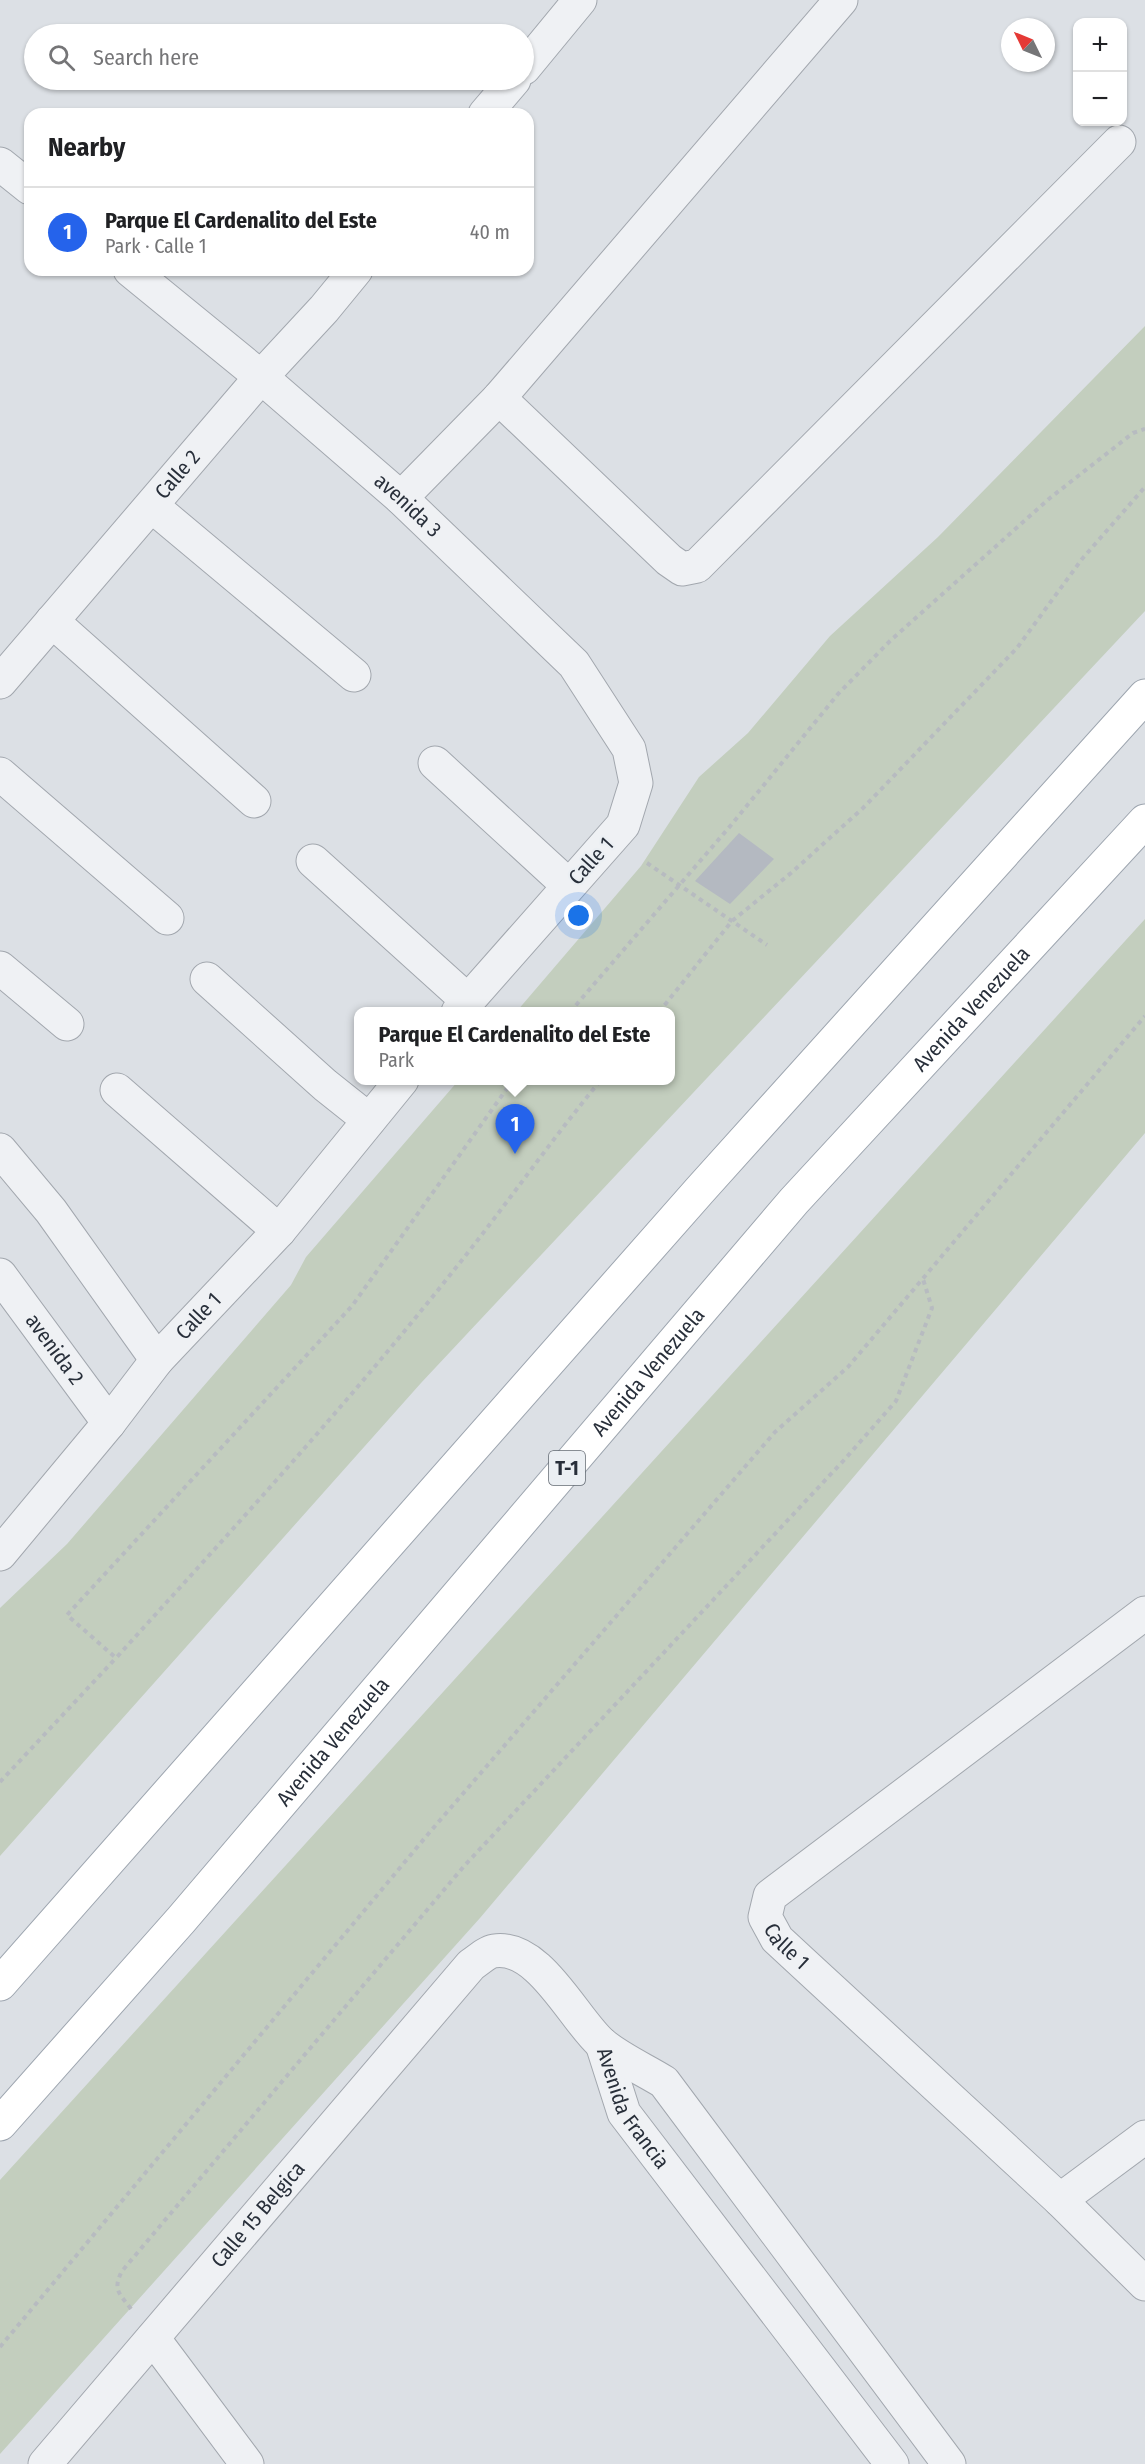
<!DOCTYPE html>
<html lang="en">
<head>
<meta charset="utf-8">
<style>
	body { margin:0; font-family:"Fira Sans Condensed",sans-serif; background:#f6f6f6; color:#202124 }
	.controls { position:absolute; right:18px; top:18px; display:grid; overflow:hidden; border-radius:12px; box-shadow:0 2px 4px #0004 }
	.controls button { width:54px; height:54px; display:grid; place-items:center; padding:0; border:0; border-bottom:2px solid #e0e0e0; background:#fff; color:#202124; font:30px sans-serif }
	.compass { position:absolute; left:1001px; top:18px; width:54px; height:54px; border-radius:50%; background:#fff; box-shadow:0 2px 4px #0004; rotate:313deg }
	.you { position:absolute; left:579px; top:916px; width:21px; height:21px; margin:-15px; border:4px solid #fff; border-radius:50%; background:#1a73e8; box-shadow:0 0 0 9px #1a73e833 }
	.badge { display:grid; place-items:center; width:39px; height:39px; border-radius:50%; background:#2563eb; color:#fff; font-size:20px; font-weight:700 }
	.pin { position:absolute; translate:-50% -50px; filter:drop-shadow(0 2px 3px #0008) }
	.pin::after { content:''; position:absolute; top:32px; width:21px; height:18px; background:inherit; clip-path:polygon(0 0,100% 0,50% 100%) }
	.popup { position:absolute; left:354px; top:1007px; width:321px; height:78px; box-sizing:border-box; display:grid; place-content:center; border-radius:12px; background:#fff; filter:drop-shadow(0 2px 4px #0005); font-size:20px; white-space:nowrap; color:#757577 }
	.popup b { font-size:22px; color:#202124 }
	.popup::after { content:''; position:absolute; left:50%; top:100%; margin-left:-12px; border:12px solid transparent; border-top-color:#fff }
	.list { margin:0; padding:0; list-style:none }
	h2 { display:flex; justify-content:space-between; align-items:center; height:78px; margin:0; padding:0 24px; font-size:26px }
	h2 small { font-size:20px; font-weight:400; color:#757577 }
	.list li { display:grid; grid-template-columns:39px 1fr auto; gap:18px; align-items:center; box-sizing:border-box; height:90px; padding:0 24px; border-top:2px solid #e0e0e0 }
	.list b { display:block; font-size:22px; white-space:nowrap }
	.list p { margin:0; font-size:20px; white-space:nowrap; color:#757577 }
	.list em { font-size:20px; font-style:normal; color:#757577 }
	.icon { flex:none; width:33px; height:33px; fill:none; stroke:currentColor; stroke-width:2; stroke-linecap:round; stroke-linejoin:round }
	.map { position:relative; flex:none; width:1145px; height:2464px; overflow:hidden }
	.search { position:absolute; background:#fff; box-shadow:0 2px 4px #0004; left:24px; top:24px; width:510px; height:66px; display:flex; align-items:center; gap:15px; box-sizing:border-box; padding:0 21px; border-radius:33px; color:#757577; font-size:22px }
	.panel { position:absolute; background:#fff; box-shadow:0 2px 4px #0004; left:24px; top:108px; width:510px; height:168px; border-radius:18px }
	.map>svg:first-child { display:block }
	.green { fill:#c3cebe }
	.building { fill:#b4b9c1 }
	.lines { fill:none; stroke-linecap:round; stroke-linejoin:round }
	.minor-casing { stroke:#a2a7ae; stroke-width:35 }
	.major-casing { stroke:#9da5af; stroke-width:35 }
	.path { stroke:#b7bbc0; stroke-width:4; stroke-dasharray:4.5 4.5; stroke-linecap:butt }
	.minor { stroke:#eff1f4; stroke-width:33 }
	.major { stroke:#fff; stroke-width:33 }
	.labels { text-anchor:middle; stroke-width:4.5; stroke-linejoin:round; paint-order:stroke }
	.shield { fill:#ebeff3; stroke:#626972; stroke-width:1.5 }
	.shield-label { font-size:20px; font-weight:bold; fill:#282f3a }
	.street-label { font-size:21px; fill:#282f3a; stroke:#ebeff3 }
</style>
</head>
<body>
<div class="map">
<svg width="1145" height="2464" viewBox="0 0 1145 2464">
	<rect width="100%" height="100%" fill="#dce0e5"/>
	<path class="green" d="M1145,326v285l-724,772 -421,473v-248l67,-64 224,-259 15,-28 152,-176 213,-1v-68l-154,-1 124,-145 58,-89 49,-44 82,-97 108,-99z
		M1145,919v214l-665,785 -480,536v-274z"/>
	<path class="building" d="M739,833l35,26 -44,45 -35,-23z"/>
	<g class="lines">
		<g class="minor-casing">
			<g id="minor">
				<path d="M524,68l56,-68"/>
				<path d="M485,114l29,-34"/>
				<path d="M0,164l30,24"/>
				<path id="s1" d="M130,270l131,107 140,121 173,166 55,85 7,34 -13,42 -165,187"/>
				<path d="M499,398l170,162 13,9 15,-3 422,-424"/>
				<path d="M401,498l98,-100 342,-398"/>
				<path d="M152,506l202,169"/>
				<path d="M52,621l202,180"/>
				<path id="s2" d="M0,682l261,-305 63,-68 32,-39"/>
				<path d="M435,763l133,122"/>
				<path d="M0,774l167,144"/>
				<path d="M313,861l154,139"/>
				<path d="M0,968l67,56"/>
				<path d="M207,979l118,106 44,35"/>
				<path d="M117,1090l162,141"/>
				<path d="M0,1150l51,61 106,149"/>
				<path id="s3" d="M0,1275l109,148"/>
				<path id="s4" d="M0,1554l109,-131 48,-63 122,-129 123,-151"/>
				<path id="s5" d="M1145,1613l-375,283 -5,21 12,22 27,25 256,236 85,84"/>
				<path id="s6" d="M602,2044l22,69 268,351"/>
				<path d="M1060,2200l85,-63"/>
				<path d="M153,2338l94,126"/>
				<path id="s7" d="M45,2464l426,-499c6,-4 16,-13 23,-14 45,-7 79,67 107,92 17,15 44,27 63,39l285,382"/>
			</g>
		</g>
		<g class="major-casing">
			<g id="major">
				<path d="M0,1984l700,-794 445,-494"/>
				<path id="s8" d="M0,2124l181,-204 613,-719 351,-380"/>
			</g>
		</g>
		<path class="path" d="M647,863l120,82
			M570,1012l162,-188 106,-130 53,-54 159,-142 83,-65 12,-4
			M659,1012l73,-91 59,-48 72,-65 154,-160 65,-89 63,-72
			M513,1080l-161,226 -285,309 49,43c118,-130 237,-260 346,-398 47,-59 90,-121 139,-180
			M0,1782l116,-124
			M131,2309c-11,-15 -19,-19 -9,-38l343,-406 380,-406 51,-58 36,-93 -9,-29
			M0,2347l429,-514 346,-401 73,-65 297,-351"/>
		<use href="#minor" class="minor"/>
		<use href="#major" class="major"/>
	</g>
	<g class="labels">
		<rect class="shield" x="549" y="1451" width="36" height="34" rx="4.5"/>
		<g class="shield-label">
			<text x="567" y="1475">T-1</text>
		</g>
		<g class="street-label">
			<text dy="7" stroke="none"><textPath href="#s2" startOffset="273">Calle 2</textPath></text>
			<text dy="7" stroke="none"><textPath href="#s1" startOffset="364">avenida 3</textPath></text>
			<text transform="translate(591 861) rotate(-48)" y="7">Calle 1</text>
			<text dy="7" stroke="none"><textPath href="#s8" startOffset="1479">Avenida Venezuela</textPath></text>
			<text dy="7" stroke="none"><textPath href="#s4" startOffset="310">Calle 1</textPath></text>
			<text dy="7" stroke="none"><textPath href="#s3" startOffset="92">avenida 2</textPath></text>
			<text dy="7" stroke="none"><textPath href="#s8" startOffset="993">Avenida Venezuela</textPath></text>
			<text dy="7" stroke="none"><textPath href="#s8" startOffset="507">Avenida Venezuela</textPath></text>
			<text dy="7" stroke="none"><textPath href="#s5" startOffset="528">Calle 1</textPath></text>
			<text dy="7" stroke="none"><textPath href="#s6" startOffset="72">Avenida Francia</textPath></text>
			<text dy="7" stroke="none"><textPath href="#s7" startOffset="328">Calle 15 Belgica</textPath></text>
		</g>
	</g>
</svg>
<div class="controls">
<button>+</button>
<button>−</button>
</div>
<svg class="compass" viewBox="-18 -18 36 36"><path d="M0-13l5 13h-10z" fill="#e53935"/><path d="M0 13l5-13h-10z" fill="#757577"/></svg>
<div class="you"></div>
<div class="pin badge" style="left:515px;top:1154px">1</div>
<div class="popup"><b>Parque El Cardenalito del Este</b>Park</div>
<div class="search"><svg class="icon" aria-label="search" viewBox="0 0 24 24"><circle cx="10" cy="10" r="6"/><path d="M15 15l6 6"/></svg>Search here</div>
<section class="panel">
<h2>Nearby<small></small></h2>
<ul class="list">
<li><span class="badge">1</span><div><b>Parque El Cardenalito del Este</b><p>Park · Calle 1</p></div><em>40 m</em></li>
</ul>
</section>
</div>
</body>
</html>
